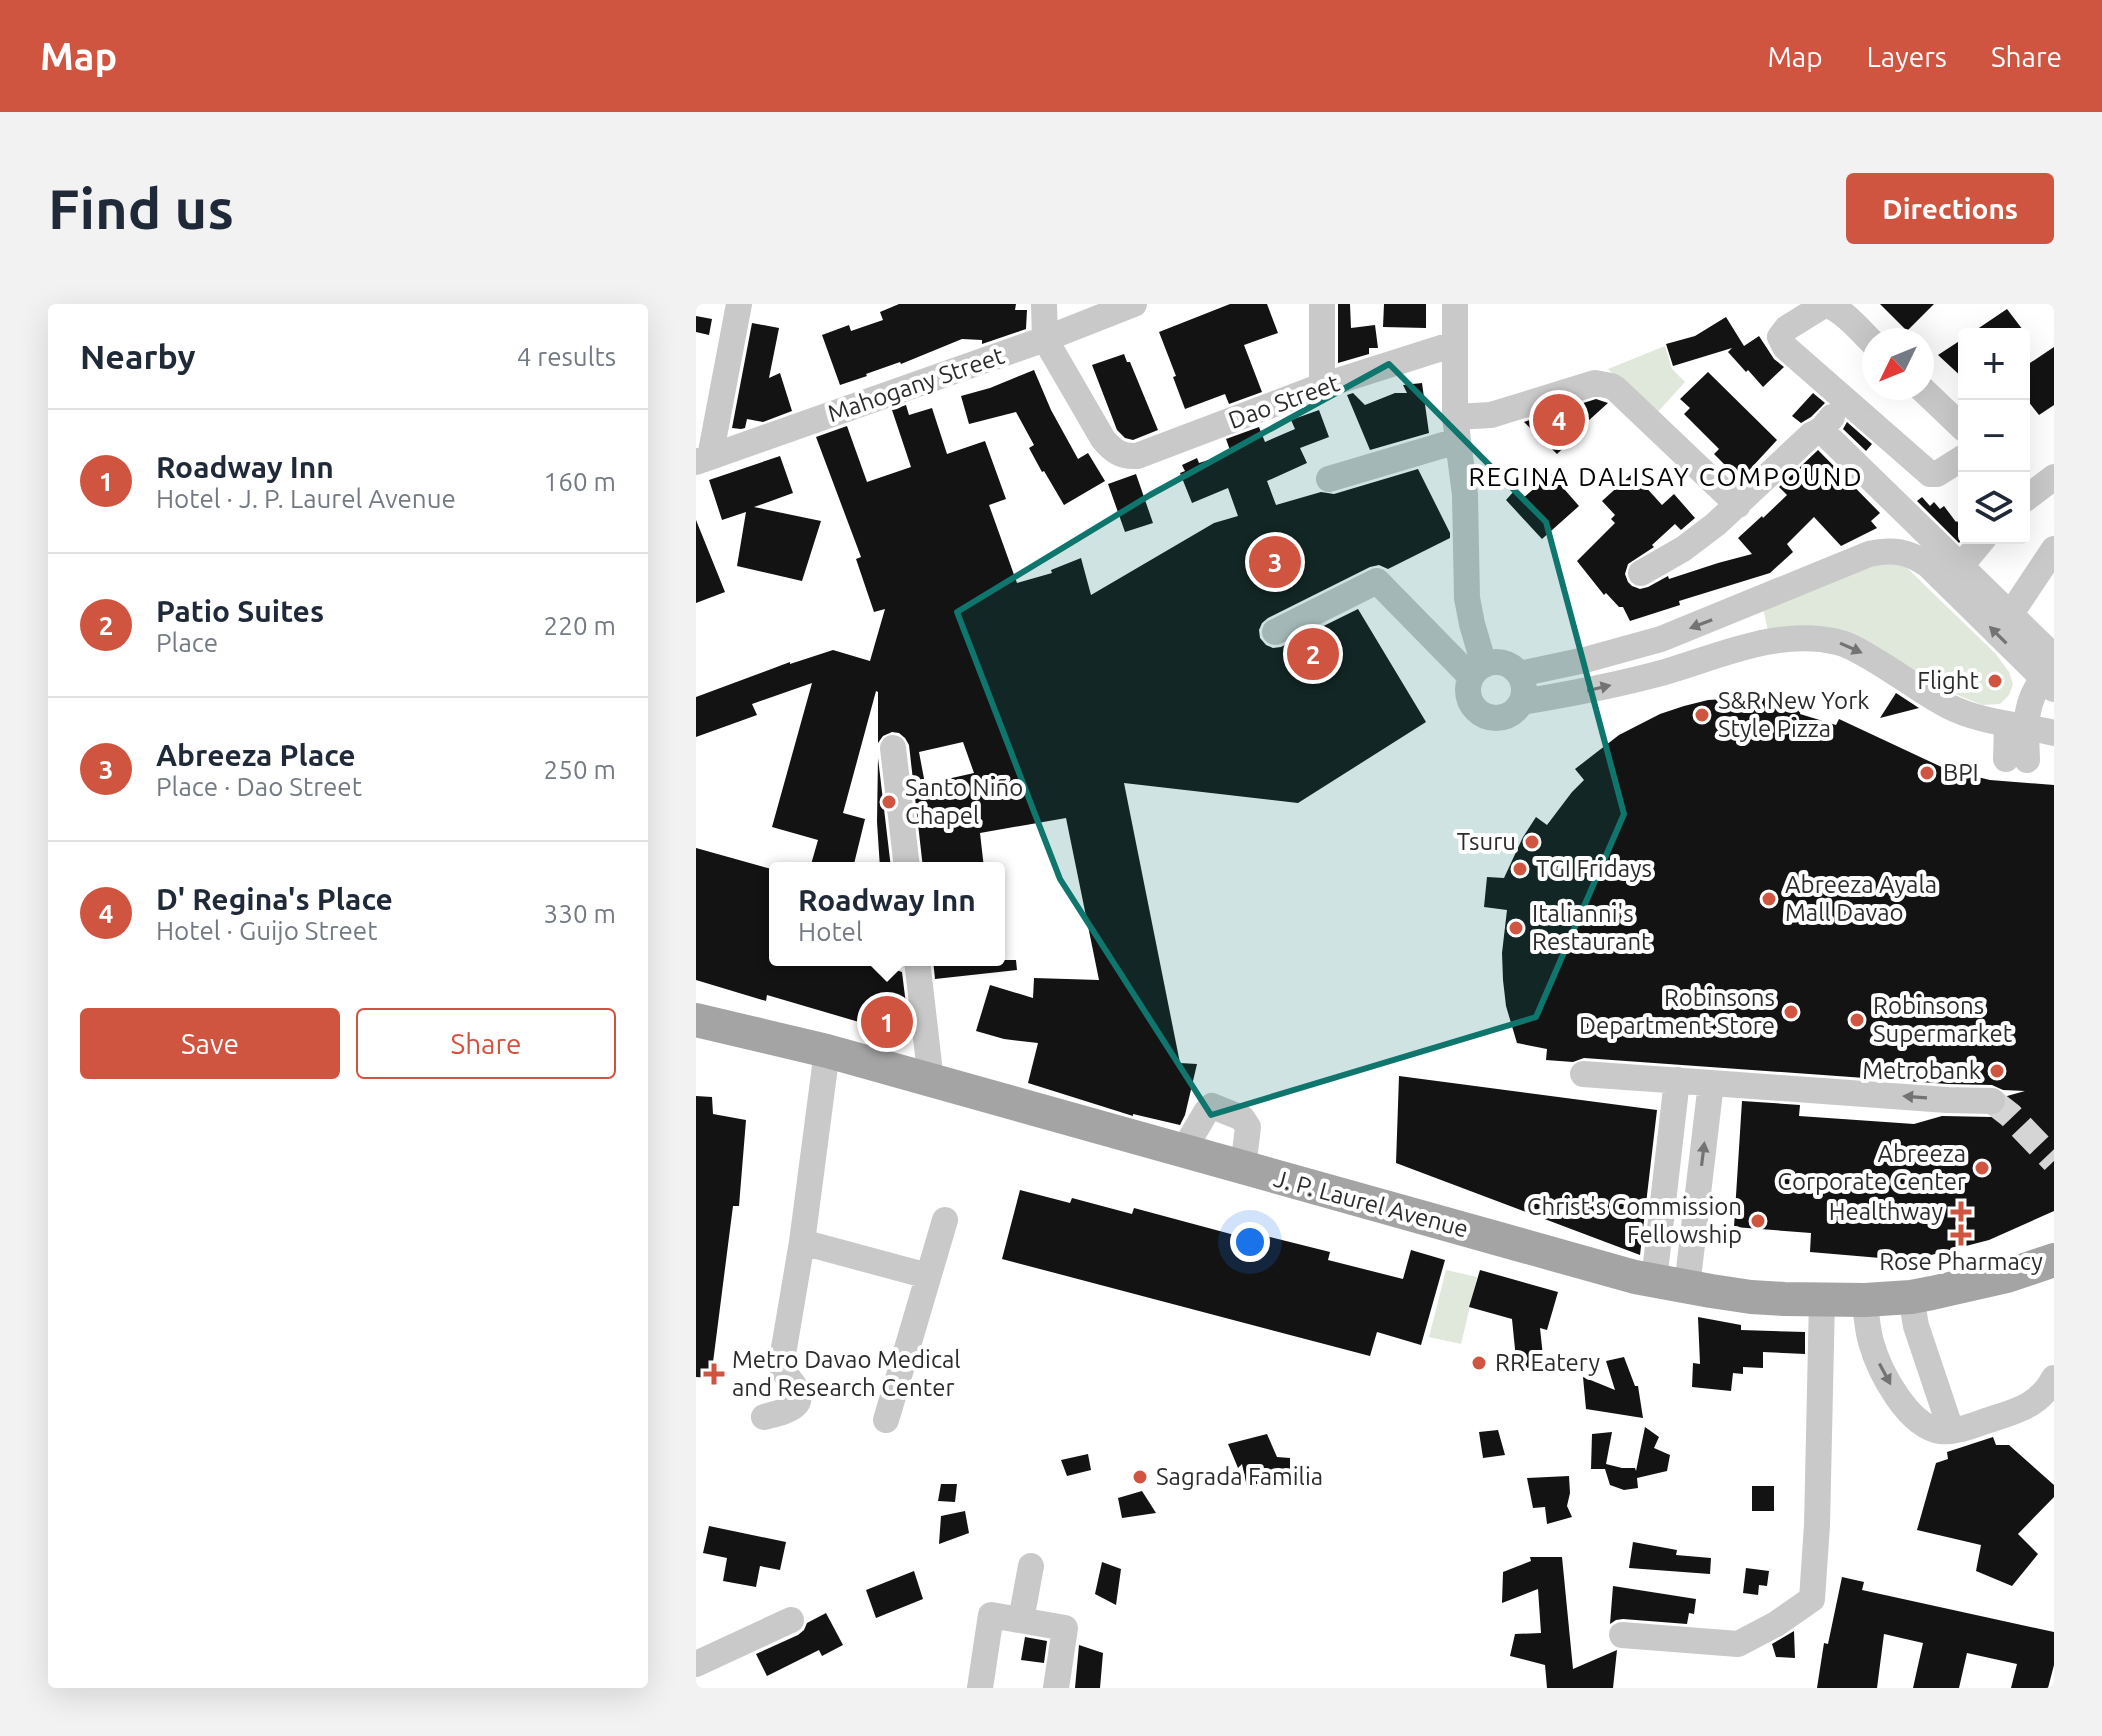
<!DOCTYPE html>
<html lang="en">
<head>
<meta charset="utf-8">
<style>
	body { margin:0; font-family:Ubuntu,sans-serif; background:#f2f2f3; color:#1f2937 }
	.controls { position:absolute; right:24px; top:24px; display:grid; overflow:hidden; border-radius:8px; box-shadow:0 8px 32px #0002 }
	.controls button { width:72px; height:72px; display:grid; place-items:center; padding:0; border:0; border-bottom:2px solid #e0e1e3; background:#fff; color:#1f2937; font:40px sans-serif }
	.compass { position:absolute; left:1166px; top:24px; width:72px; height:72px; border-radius:50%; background:#fff; box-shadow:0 8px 32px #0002; rotate:227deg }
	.you { position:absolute; left:554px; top:938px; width:28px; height:28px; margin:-20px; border:6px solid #fff; border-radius:50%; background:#1a73e8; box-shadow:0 0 0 12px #1a73e833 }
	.badge { display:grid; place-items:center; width:52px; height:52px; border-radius:50%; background:#d05540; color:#fff; font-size:26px; font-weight:700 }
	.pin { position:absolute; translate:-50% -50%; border:4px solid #fff; box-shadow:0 2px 8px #0006 }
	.popup { position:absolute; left:73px; top:558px; width:236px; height:104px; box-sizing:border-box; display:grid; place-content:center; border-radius:8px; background:#fff; filter:drop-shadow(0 2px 6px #0005); font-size:26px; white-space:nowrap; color:#747a83 }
	.popup b { font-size:30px; color:#1f2937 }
	.popup::after { content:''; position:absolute; left:50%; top:100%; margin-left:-16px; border:16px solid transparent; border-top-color:#fff }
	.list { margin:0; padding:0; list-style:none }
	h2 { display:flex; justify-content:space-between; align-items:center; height:104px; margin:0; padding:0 32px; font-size:34px }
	h2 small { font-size:26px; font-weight:400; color:#747a83 }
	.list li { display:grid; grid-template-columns:52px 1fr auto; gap:24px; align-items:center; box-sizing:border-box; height:144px; padding:0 32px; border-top:2px solid #e0e1e3 }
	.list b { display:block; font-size:30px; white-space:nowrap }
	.list p { margin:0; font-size:26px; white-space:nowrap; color:#747a83 }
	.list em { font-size:26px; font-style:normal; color:#747a83 }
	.actions { display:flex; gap:16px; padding:24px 32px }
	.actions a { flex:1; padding:18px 0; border:2px solid #d05540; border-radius:8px; text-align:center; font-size:28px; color:#d05540 }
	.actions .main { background:#d05540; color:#fff }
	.icon { flex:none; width:44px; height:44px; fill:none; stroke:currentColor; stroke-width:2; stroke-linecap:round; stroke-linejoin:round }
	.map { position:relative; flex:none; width:1358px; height:1384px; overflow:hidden; border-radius:8px }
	header { display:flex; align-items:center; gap:48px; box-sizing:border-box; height:112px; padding:0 40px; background:#d05540; color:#fff }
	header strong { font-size:38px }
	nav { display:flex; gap:44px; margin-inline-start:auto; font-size:28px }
	.intro { display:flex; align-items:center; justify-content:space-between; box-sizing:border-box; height:192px; padding:0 48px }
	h1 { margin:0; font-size:56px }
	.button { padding:20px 36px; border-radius:8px; background:#d05540; color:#fff; font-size:28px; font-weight:700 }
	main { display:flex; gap:48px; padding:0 48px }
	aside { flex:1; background:#fff; border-radius:8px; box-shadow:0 8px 32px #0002 }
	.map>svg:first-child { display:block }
	.green { fill:#dfe8da }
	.building { fill:#131313; fill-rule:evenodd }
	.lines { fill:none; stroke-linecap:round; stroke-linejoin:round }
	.minor-tunnel { stroke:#d5d5d5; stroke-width:26; stroke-dasharray:26 13; stroke-linecap:butt }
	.minor { stroke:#c9c9c9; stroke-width:26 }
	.major { stroke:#a4a4a4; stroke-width:34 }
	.oneway { fill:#737373 }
	.marked { fill:#0f766e; fill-opacity:0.2; stroke:#0f766e; stroke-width:6; stroke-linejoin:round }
	.poi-dot { fill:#d05540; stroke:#fff; stroke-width:3 }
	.labels { text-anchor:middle; stroke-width:8; stroke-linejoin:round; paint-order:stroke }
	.street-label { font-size:24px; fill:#2c2c2c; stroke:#fff }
	.poi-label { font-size:24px; fill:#2c2c2c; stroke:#fff; text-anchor:start }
	.neighbourhood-label { font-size:26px; letter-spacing:2px; fill:#000; stroke:#fff }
</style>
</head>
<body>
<header>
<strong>Map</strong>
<nav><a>Map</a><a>Layers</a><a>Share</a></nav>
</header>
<div class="intro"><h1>Find us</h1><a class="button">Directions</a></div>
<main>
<aside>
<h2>Nearby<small>4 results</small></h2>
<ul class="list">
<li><span class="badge">1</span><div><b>Roadway Inn</b><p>Hotel · J. P. Laurel Avenue</p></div><em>160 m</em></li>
<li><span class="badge">2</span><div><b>Patio Suites</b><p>Place</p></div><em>220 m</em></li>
<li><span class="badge">3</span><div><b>Abreeza Place</b><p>Place · Dao Street</p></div><em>250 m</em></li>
<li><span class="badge">4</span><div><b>D' Regina's Place</b><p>Hotel · Guijo Street</p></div><em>330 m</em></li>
</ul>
<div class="actions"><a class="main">Save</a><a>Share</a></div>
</aside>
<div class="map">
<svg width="1358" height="1384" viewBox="0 0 1358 1384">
	<rect width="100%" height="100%" fill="#fff"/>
	<path class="green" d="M969,42l7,23 13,13 -31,34 -46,-47z
		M1189,256l20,6 91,88 13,18 4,12 -4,11 -9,9 -18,1 -34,-14 -86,-49 -94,-11 -5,-23z
		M750,966l31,7 -16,67 -32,-7z"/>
	<path class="building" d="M203,0h117l-1,6h12l-1,19 -44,15v-4l-20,-1 -61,25 -1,-2 -34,12 1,2 -27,9 -18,-50 27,-10 2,6 32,-11 -3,-8z
		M534,0h37l11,29 -34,12 18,47 -33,12 -4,-10 -40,15 -12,-32 3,-1 -17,-44z
		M642,0h12l1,24 24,-3 3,23h-9v6l-31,9z
		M688,0h42v24l-43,-1z
		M1184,0h54l-27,27z
		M1311,5l19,25h-56z
		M0,12l16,3 -3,16 -13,-3z
		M1030,13l18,29 15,-10 15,23 10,8 -21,20 -15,-17 -2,2 -18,-20 4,-4 -59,18 -7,-22 29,-8z
		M56,19l27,5 -10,50 11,-5 12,38 -29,11 -16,-3 -2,9 -4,1 -9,-1z
		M1268,34v41l-26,-24z
		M1358,43v58l-15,10 -15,-19v-29z
		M428,50l3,8h3l28,68 -25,10 -8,-2 -8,-8 -25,-65z
		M338,66l17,40 27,49 10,-6 17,28 -41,24 -20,-34 -2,1 -13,-24 5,-3 -18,-33 -47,12 -8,-28 29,-8z
		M1012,68l69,68 -37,40 -26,-26 5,-5 -35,-35 6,-6 -10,-9z
		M726,79l7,50 -59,17 -23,-55 6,-2 12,12 30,-12h12l-4,-8z
		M1117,89l12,10 -14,14 -10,6 -9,-7z
		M900,95l12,4 -31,28 2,2 -22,21 -33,-32 17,-6 13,13 26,-25z
		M210,101l3,10 23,-7 15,46 38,-13 21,58 -17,6 28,78 35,-10 -1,-3 30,-12 10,37 123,-72 24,-7 -10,-28 -36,15 -12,-30 5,-2 -3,-6 15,-7 2,5 32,-10 -5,-14 33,-12 6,15 30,-13 -4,-9 28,-10 10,27 -29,11 7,15 -40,18 9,24 45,-13 13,2 84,-25 32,64v5l-62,31 -9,-4 -9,2 -102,51 -6,5 -3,7 1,8 6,7 7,3 8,-1 77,-38 68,113 -128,81 -174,-20 56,280 17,1 -12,51 -5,10 -47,-11v2l-105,-33 10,-40 -34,-4 -28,-8 14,-46 43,13 1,-20 65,2 -33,-162 -86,15 4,35h-61l-14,-123 -4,-7 -6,-5 -7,-1 -9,4 -5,7v-51l-2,-1 -33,122 22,6 -12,49h-43l8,-28 -46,-13 40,-144 -60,21 5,11 -61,22v-40l94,-35v2l43,-14 37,11 15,-52 -11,3 -18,-53 5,-2 -45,-120 31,-11 20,56 44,-15 -19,-57zM267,438l11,31 -49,11 -6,-32z
		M1151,118l25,22 -6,7 -23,-22z
		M1122,146l62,63 -9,8 6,7 -36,18 -27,-29 -27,27 6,8 -23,21 -91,28 1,4 -50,16 -7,-14h-4l-13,-14 -2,2 -27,-34 38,-38 -4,-4 4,-4 -13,-14 31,-28 29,32 12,-11 21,24 -14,12 -6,-6 -23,21 2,2 -26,17 -3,10 3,8 4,4 8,3 8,-2 20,-11 1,3 49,-16 34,-9 -14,-16 24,-22 1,2 24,-23 -8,-8z
		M84,152l13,37 -39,14 67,14 -19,60 -65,-15 9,-54 -24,8 -13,-40z
		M440,170l17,49 -28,9 -17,-48z
		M855,170l28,32 -37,33 -36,-39 9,-10 8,8z
		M1226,193l8,9 4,-4 6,7 4,-3 12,16 1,-1 7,10v6l-5,6 -42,-42z
		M0,216l29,72 -29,11z
		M1200,389l23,15 -39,10z
		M1060,393l46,5 -2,12 36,11 3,-6 109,51 42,10 64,5v426l-65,29 -85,22v-2l-94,-8 1,-19 -77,-6 8,-126 58,4 -1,11 115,8 28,-8 50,1 7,-2 7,-6 1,-13 18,-5 -22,-1 -11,-5 -44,-1 -364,-26 -11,4 -27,-2 1,-11 -30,-6 -11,-37 -3,-26 -1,-27 5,-43 -23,-3 3,-30 17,1 19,-41 13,-20 11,8 25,-33 12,-12 -9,-11 44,-34 41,-21 24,-8 24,-6z
		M182,454l13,110h-11l-3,-46z
		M0,544l79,22v90h108l-2,5 21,7 8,65 -143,-42 -1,6 -70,-21z
		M237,656h83l1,10 -82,9z
		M703,772l258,34 -17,145 -244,-92z
		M0,792l16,1 1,17 33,6 -7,86h-6l-22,172 -15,-1z
		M324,886l50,13 2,-5 60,16 2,-6 119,32 1,-7 76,19 -2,8 75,19 8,-29 34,10 -24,85 -44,-13 -7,24 -368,-97z
		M784,966l78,22 -11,38 -7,-2 4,38 -27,3 -5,-50 -43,-12z
		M1002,1013l43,8v5l64,2v22l-42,-2v16l-20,-1v7l-10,-1 -2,18 -39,-4 1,-24 7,1z
		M928,1053l11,29h3l5,32 -57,-9 -3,-32 32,13 -9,-29z
		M949,1123l14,10 -5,11 16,7 -3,16 -30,7 1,10 -14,2 -14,-5 -5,-16h-14l1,-35 20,-2 -6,32 16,4h13l1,3z
		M802,1126l7,25 -22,3 -4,-26z
		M571,1130l10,23 13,1v13l-19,5 3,3 -27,8 -5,-23 -4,4 -10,-24z
		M1297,1133l3,8h13l45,40v12l-36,37 20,20 -26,32 -36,-15 5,-26 -64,-15 19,-67 12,-4 -1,-7z
		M392,1150l3,16 -24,6 -6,-16z
		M873,1172l1,17 -3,13 5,11 -25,7 -2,-17 -12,1 -6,-30z
		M245,1180h16l-2,18 -17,-1z
		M1056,1182h22v25h-22z
		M446,1187l14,22 -34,5 -4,-20z
		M269,1207l4,22 -30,11 2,-28z
		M13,1222l77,16 -6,28 -20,-4 -4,21 -33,-6 4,-23 -24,-5z
		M937,1238l44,8 -1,5 35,3 -1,16 -81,-6z
		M834,1253h32l11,112 44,-19 -4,38h-66l-2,-23 -35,-9 5,-22 26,-1 -3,-44 -36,14 1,-31 28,-11z
		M406,1258l19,7 -5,36 -21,-11z
		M1050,1264l23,3 -2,15 -8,-1 -1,10 -15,-2z
		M218,1267l9,28 -47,19 -10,-28z
		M1146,1273l22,5 -2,8 192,42v33l-6,23h-37l6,-24 -50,-11 -8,35h-46l10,-45 -39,-9 -7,54h-60l7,-45 4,1z
		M917,1282l83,13 -2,15 -5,-1 -2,11 -64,-5 -7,1 -6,4z
		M130,1309l17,32 -21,11 -3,-6 -52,26 -11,-22 42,-19 6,-5 3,-7z
		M1098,1327l1,27 -19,-1 -4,-13z
		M329,1333l22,4 -3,22 -23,-3z
		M383,1341l24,8 -3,35h-25z"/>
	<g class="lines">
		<path class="minor-tunnel" d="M1296,797l18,14 44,46"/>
		<path class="minor" d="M348,0l1,35 58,100c10,12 18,18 34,17l185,-70 132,-42
			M626,0v82
			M759,0v113l10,78 2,103 5,26 12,41
			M1178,40c-13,-12 -33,-38 -50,-39l-37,23 -7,9 5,10 145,127h7l27,-17
			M1225,84l43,41
			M759,113l36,-2 104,-32 16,3 5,3 122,116
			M1125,126l233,227
			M14,153l29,-153
			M0,158l349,-123 89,-35
			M633,175l128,-38
			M1328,196l30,-23
			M1264,263l24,-29
			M945,269l42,-24 33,-25 95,-89 10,-5 11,-13
			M1314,311l44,-66
			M579,328l102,-51 94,96
			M772 386a28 28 0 1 1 56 0a28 28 0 1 1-56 0Z
			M823,370l66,-14 76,-21 208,-85c24,-5 39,-3 59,11l126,124
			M826,398c48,-8 96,-17 143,-30 55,-16 114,-44 172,-30 14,3 27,12 39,19 24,14 47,32 72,45 33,17 71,18 106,27
			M197,444l14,120
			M1310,455l1,-35
			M1331,456c-1,-29 -4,-57 16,-81
			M221,656l14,121
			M887,770l128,9 -24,204
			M1015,779l236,17 45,1
			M487,847l23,-39 6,-6 30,12 6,9 -5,41
			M106,938l126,34
			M958,977l23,-201
			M1215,993l5,29 35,104
			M1169,996c1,14 2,28 6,42 8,29 37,85 70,89 17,2 38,-8 54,-13 26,-8 46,-15 59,-40
			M68,1113c18,-5 47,-9 29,-33 -4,-5 -9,-11 -11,-17 0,-5 1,-9 1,-13l19,-112 25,-191
			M190,1116l59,-200
			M325,1316l10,-54
			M926,1331l116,9 38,-20 36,-25 5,-74 5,-226
			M0,1360l95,-44
			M284,1384l11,-73 74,13 -9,60"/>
		<path class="major" d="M0,716l131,31 808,226 76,14 40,6 33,2 81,1 46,-3 21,-4 75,-17 47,-16"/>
	</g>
	<defs><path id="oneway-solid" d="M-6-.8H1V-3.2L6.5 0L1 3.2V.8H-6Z" transform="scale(2)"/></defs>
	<g class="oneway">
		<use href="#oneway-solid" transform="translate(1005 320) rotate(159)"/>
		<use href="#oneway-solid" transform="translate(1302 331) rotate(-135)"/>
		<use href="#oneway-solid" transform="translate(1155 344) rotate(24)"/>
		<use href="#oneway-solid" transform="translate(903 384) rotate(-13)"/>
		<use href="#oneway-solid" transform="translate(1219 793) rotate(-176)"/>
		<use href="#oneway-solid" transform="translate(1007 850) rotate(-83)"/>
		<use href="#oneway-solid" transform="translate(1189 1070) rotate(62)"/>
	</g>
	<path class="marked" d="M693,60l157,158 78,292 -88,203 -325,98 -151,-236 -103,-267 193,-117z"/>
	<g class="poi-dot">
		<circle cx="1299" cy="377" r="8"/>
		<circle cx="1006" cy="411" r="8"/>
		<circle cx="1231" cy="469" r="8"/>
		<circle cx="193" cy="498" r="8"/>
		<circle cx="836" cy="538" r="8"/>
		<circle cx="824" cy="565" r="8"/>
		<circle cx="1073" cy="595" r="8"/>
		<circle cx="820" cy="624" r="8"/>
		<circle cx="1095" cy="708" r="8"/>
		<circle cx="1161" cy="716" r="8"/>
		<circle cx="1301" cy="767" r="8"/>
		<circle cx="1286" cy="864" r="8"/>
		<path d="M1261 896h8v8h8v8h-8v8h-8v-8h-8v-8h8z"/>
		<circle cx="1062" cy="917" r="8"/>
		<path d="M1261 919h8v8h8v8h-8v8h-8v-8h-8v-8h8z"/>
		<circle cx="783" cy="1059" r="8"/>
		<path d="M14 1058h8v8h8v8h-8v8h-8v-8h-8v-8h8z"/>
		<circle cx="444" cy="1173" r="8"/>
	</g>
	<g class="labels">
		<g class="street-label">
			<text transform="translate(220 81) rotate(-19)" y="8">Mahogany Street</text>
			<text transform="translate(588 98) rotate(-20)" y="8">Dao Street</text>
			<text transform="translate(675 900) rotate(15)" y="8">J. P. Laurel Avenue</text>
		</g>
		<g class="poi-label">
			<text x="1283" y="385" text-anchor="end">Flight</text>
			<text x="1022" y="405">S&amp;R New York<tspan x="1022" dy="28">Style Pizza</tspan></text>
			<text x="1247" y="477">BPI</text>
			<text x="209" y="492">Santo Niño<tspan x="209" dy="28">Chapel</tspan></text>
			<text x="820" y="546" text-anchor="end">Tsuru</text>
			<text x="840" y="573">TGI Fridays</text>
			<text x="1089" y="589">Abreeza Ayala<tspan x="1089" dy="28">Mall Davao</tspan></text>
			<text x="836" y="618">Italianni's<tspan x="836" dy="28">Restaurant</tspan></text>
			<text x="1079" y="702" text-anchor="end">Robinsons<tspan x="1079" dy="28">Department Store</tspan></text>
			<text x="1177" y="710">Robinsons<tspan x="1177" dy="28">Supermarket</tspan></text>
			<text x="1285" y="775" text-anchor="end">Metrobank</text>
			<text x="1270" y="858" text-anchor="end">Abreeza<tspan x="1270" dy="28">Corporate Center</tspan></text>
			<text x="1046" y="911" text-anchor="end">Christ's Commission<tspan x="1046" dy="28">Fellowship</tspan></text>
			<text x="1247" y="916" text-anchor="end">Healthway</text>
			<text x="1265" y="966" text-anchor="middle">Rose Pharmacy</text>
			<text x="36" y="1064">Metro Davao Medical<tspan x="36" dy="28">and Research Center</tspan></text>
			<text x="799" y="1067">RR Eatery</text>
			<text x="460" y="1181">Sagrada Familia</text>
		</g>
		<g class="neighbourhood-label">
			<text x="970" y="182">REGINA DALISAY COMPOUND</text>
		</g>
	</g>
</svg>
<div class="controls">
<button>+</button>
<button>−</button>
<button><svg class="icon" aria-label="layers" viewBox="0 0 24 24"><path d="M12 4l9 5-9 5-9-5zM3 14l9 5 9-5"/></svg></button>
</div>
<svg class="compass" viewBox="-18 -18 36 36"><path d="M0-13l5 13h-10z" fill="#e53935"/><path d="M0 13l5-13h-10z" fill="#747a83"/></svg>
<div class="you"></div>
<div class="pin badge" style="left:191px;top:718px">1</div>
<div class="popup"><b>Roadway Inn</b>Hotel</div>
<div class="pin badge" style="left:617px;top:350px">2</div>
<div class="pin badge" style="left:579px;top:258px">3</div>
<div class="pin badge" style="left:863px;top:116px">4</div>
</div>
</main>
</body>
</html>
